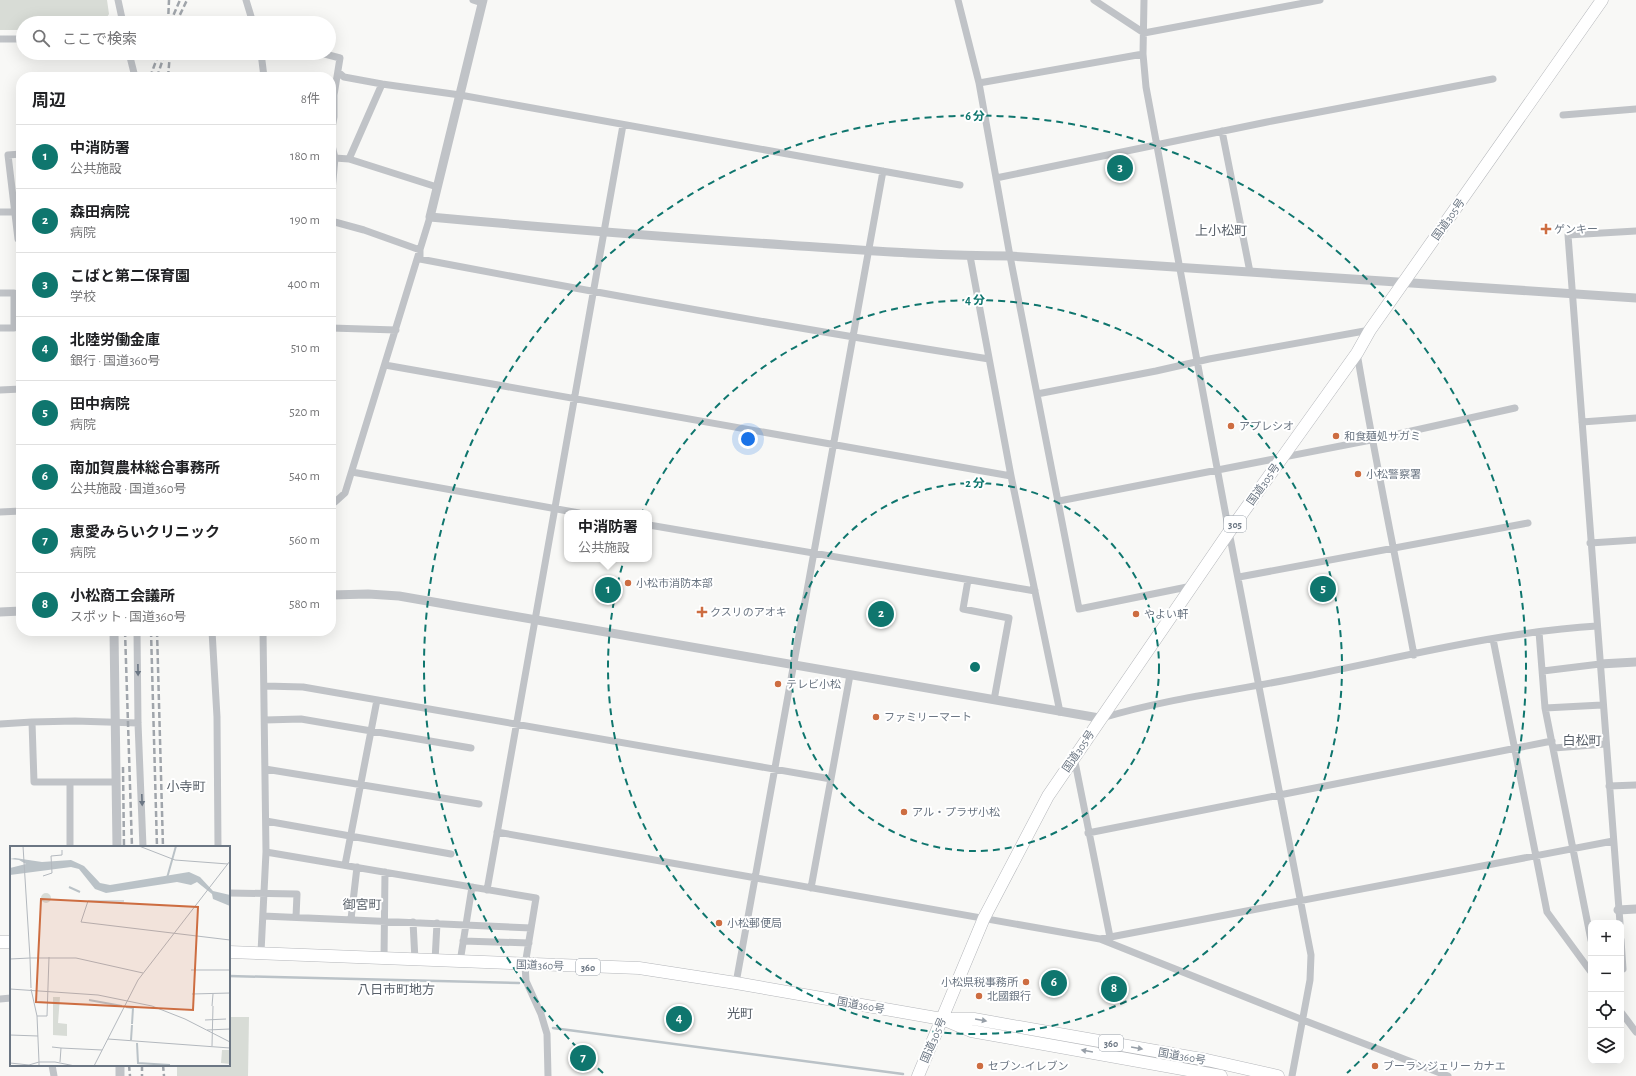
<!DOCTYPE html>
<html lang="ja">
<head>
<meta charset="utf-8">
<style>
	body { margin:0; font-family:"Alegreya Sans","Noto Sans JP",sans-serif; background:#f2f2f2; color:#202124 }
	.controls { position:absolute; right:12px; bottom:12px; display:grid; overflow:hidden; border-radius:8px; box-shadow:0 4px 16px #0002 }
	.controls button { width:36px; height:36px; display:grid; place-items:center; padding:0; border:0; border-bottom:1px solid #e0e0e0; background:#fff; color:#202124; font:20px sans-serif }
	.you { position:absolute; left:748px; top:439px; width:14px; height:14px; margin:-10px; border:3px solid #fff; border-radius:50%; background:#1a73e8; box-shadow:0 0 0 6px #1a73e833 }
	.badge { display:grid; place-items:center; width:26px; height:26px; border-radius:50%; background:#0f766e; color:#fff; font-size:13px; font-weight:700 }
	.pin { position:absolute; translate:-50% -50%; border:2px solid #fff; box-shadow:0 1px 4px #0006 }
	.popup { position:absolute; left:564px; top:510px; width:88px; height:52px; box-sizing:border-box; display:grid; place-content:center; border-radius:8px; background:#fff; filter:drop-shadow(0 1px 3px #0005); font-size:13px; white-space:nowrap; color:#757577 }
	.popup b { font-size:15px; color:#202124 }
	.popup::after { content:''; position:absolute; left:50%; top:100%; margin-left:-8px; border:8px solid transparent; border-top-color:#fff }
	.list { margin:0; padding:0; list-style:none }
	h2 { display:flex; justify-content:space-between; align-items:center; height:52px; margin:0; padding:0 16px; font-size:17px }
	h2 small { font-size:13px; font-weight:400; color:#757577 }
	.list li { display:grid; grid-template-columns:26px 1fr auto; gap:12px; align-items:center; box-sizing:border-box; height:64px; padding:0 16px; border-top:1px solid #e0e0e0 }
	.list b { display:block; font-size:15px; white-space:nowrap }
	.list p { margin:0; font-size:13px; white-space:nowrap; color:#757577 }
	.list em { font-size:13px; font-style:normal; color:#757577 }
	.icon { flex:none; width:22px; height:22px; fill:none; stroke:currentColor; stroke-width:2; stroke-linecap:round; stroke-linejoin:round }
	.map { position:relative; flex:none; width:1636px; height:1076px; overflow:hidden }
	.search { position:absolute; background:#fff; box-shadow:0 4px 16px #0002; left:16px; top:16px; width:320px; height:44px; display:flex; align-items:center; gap:10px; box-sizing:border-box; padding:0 14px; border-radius:22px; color:#757577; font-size:15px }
	.panel { position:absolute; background:#fff; box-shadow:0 4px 16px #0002; left:16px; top:72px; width:320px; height:564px; border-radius:16px }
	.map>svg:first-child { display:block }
	.green { fill:#d8dcd6 }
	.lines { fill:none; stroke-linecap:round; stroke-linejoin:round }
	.stream { stroke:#bac2c7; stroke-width:2.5 }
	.trunk-casing { stroke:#b4b6ba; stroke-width:13 }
	.minor { stroke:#c0c3c7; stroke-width:7 }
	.tertiary { stroke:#c0c3c7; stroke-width:9 }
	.trunk { stroke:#fff; stroke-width:12 }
	.rail { stroke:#a0a5ab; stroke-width:2.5; stroke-dasharray:6 3; stroke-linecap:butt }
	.oneway { fill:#6b7683 }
	.oneway2 { fill:#979fa8 }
	.ring { fill:none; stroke:#0f766e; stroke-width:2; stroke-dasharray:7 5 }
	.poi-dot { fill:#cd6d41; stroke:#fff; stroke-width:1.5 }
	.labels { text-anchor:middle; stroke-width:4; stroke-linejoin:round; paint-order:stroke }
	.shield { fill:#fff; stroke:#979fa8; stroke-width:1 }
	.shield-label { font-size:10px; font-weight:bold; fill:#6b7683 }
	.street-label { font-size:11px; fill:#6b7683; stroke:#fff }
	.poi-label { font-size:11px; fill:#6b7683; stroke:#fff; text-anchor:start }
	.quarter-label { font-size:13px; fill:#586069; stroke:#fff }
	.inset-river { fill:none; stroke:#bac2c7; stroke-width:2 }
	.inset-road { fill:none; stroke:#b3b8be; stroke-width:1 }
	.view { fill:#cd6d41; fill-opacity:0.15; stroke:#cd6d41; stroke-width:2 }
	.inset-edge { fill:none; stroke:#6b7683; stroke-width:2 }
	.centre { fill:#0f766e; stroke:#fff; stroke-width:2 }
	.ring-label { font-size:12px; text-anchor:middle; font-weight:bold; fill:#0f766e; stroke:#fff; stroke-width:4; stroke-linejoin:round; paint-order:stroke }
</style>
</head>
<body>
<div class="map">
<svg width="1636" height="1076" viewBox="0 0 1636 1076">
	<rect width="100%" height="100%" fill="#f8f8f6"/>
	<path class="green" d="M0,0h107l2,14 -6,9h-80v7h-23z
		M229,1017h20l-1,59h-71v-11h52z"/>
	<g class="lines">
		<path class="stream" d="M229,976l290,7
			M553,1028l350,46"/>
		<g class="trunk-casing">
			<path id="trunk" d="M0,942h11
				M229,952l410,16 97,15 206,36h32l233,41 71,16
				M947,1021l24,10 250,45
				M918,1076l66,-158 64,-122 181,-264 128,-179 13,-23 232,-330"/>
		</g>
		<path class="minor" d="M118,0l5,23
			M246,0l7,23
			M473,0l9,3
			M958,0l21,83 31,173 69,353 113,-23
			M1094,0l50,33 176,-33
			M1144,0l-1,54 3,33 83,445 82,423 -1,25 -18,96
			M0,39h23
			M129,53l6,24
			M261,53l3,24
			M321,53l19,5 -6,37v22l-3,17
			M338,72l6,5 38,7
			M979,83l164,-29
			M1563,115l73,-6
			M1222,131l28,141
			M331,141l4,17 -4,44
			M21,154l-13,1 10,84h3
			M335,158l14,1 88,28
			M349,159l33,-75 78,11 500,90
			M996,178l271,-56 226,-43
			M0,212h15l6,-4
			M331,221l33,9 56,20v9c189,36 378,70 569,100
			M970,256l41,220 49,236
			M0,293h14v35h-14
			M331,328l65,2
			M1357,353c17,101 38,201 57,302
			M385,365l626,111
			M0,390l21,-1
			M1037,394l119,-23 53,-12 161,-29
			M1582,422l54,-4
			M352,472l227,41
			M1059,501l312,-61 144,-32
			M331,503l4,-1 10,-9 85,-276
			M0,512l21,-1
			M649,525l386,66
			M1590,543l46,-3
			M1239,577l289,-54
			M968,580l-5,29 46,9 -15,82
			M137,631l1,92 5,124
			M212,631l5,86 1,130
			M1539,632l6,76 46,232
			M1493,639l54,273 44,60
			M1543,671l57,-7
			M265,686l38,1 528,92
			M1545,708l57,-3
			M1102,718c66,-20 138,-28 205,-42 96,-19 192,-44 290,-50
			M265,720l36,-1 170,29
			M32,722l43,-1 63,2
			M0,724l32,-2 2,60h82
			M1554,748l51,-4
			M1074,757l36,180
			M265,769l214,35
			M1609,786l27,-1
			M266,821l185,33
			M497,832l603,107 203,81 145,56
			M1088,833l464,-92
			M70,847v-64
			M266,852l270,46 -11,67 1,16 15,33 6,20 1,42
			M345,865l32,-165
			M811,888l39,-213
			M487,890l136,-765
			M229,893l68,1 -1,23
			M263,916l268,12
			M351,919l6,-52
			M413,922l2,38
			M1620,923l-52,-688 68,-4
			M1100,939l513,-98
			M1621,940l2,29h-2
			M463,941l66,2
			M261,952l5,-100 -3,-221
			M384,958l1,-86
			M435,961l2,-38
			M460,962l12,-75
			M736,983l147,-812
			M0,999l11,-1
			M1621,1012l15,20
			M52,1065l2,11"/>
		<path class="tertiary" d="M483,0l-53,217c119,11 237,20 356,28 75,5 149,11 224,11l626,42
			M331,595l37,-1 31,2 700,122
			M0,612l21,-1
			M114,631l3,216
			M1600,664l36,-2
			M1618,910l18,-1
			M120,1065v11"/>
		<use href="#trunk" class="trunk"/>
		<path class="rail" d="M168,23l1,-23
			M170,23l10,-23
			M176,23l11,-23
			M150,77l9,-24
			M157,77l8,-24
			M168,77l2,-24
			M125,631l7,216
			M151,631l6,216
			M157,631l6,216
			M123,767l1,80
			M129,1065l1,11
			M142,1065v11
			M163,1065l1,11"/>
	</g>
	<defs><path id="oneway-solid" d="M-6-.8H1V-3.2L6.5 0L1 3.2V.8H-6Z"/></defs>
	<g class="oneway">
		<use href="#oneway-solid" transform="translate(138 670) rotate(89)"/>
		<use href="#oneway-solid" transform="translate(142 800) rotate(88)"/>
	</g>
	<g class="oneway2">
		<use href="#oneway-solid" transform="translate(981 1020) rotate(10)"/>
		<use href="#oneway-solid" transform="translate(1137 1048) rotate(10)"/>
		<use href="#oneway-solid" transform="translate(1087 1051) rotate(-170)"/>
	</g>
	<g class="ring">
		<circle cx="975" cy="667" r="184"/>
		<circle cx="975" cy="667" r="367"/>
		<path d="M603 1073A551 551 0 1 1 1347 1073"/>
	</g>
	<g class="poi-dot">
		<path d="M1544 223h4v4h4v4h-4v4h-4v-4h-4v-4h4z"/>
		<circle cx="1231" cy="426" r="4"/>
		<circle cx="1336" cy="436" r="4"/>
		<circle cx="1358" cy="474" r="4"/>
		<circle cx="628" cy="583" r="4"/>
		<path d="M700 606h4v4h4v4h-4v4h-4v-4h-4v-4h4z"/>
		<circle cx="1136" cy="614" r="4"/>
		<circle cx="778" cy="684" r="4"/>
		<circle cx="876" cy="717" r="4"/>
		<circle cx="904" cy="812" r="4"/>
		<circle cx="719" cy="923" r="4"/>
		<circle cx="1026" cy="982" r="4"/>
		<circle cx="979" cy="996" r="4"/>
		<circle cx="980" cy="1066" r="4"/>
		<circle cx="1375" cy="1066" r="4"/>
	</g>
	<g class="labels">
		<g class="shield">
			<rect x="1224" y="516" width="22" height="16" rx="3"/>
			<rect x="576" y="959" width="24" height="16" rx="3"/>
			<rect x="1099" y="1035" width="24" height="16" rx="3"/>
		</g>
		<g class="shield-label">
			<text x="1235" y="528">305</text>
			<text x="588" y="971">360</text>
			<text x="1111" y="1047">360</text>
		</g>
		<g class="street-label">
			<text transform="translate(1448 219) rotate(-55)" y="4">国道305号</text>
			<text transform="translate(1263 484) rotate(-55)" y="4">国道305号</text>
			<text transform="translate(1078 751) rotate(-56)" y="4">国道305号</text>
			<text transform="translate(540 965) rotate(2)" y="4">国道360号</text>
			<text transform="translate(861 1005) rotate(10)" y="4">国道360号</text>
			<text transform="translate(933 1040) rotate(-67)" y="4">国道305号</text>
			<text transform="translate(1182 1056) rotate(10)" y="4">国道360号</text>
		</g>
		<g class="poi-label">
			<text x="1554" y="233">ゲンキー</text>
			<text x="1239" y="430">アプレシオ</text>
			<text x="1344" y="440">和食麺処サガミ</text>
			<text x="1366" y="478">小松警察署</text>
			<text x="636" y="587">小松市消防本部</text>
			<text x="710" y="616">クスリのアオキ</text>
			<text x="1144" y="618">やよい軒</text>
			<text x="786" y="688">テレビ小松</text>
			<text x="884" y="721">ファミリーマート</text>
			<text x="912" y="816">アル・プラザ小松</text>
			<text x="727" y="927">小松郵便局</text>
			<text x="1018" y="986" text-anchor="end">小松県税事務所</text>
			<text x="987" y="1000">北國銀行</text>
			<text x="988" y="1070">セブン-イレブン</text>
			<text x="1383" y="1070">ブーランジェリー カナエ</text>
		</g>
		<g class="quarter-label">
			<text x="1221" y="235">上小松町</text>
			<text x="1582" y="745">白松町</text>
			<text x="186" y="791">小寺町</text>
			<text x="362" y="909">御宮町</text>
			<text x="396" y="994">八日市町地方</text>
			<text x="740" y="1018">光町</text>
		</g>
	</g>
	<g transform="translate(10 846)">
		<rect width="220" height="220" fill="#f8f8f6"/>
		<path d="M31 52a5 5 0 1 1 10 0a5 5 0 1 1-10 0ZM43,151h7l-2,26 9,1v12l-14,-1zM212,204h8v14l-9,-1z" fill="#d8dcd6"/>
		<path d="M5,12l27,4 29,-2 13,6 16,17 10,2 79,-13 11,5 13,14 17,4v11l-17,-7 -1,-5 -15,-12 -6,3 -14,-3 -71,11 -11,-4 -16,-20 -8,-2 -61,8v-7l16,-4 -7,-4 -9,-1z" fill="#bac2c7"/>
		<path class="inset-river" d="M157,32l9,-32M59,41l11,5M79,154l33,6M116,161l7,1 -1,16M121,194l1,-15M127,197l1,20 32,2"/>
		<path class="inset-road" d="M129,0l36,14 53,4M33,30l9,-3 -1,-17 11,-1v-5M114,55h-36l-7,21 149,18M0,113l20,-1 -7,-112M181,124h39M21,142l-1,-30h46l67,15M0,143l88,6 54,11 33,13 45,23M21,143l6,27 2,46h16l20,4M182,148l38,-1M202,160l1,-12M27,170h10l2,-59M195,174l21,-1M197,184l23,-1M0,189l28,1M98,193l122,9M202,200l1,-40M42,201l9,1 -1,14M51,202l41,2M0,217l19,2 10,-3v4M84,220l44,-86 92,-119"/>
		<path class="view" d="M31,53l157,8 -5,103 -157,-8z"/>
		<rect width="220" height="220" class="inset-edge"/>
	</g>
	<circle cx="975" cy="667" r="6" class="centre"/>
	<g class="ring-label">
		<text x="975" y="120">6 分</text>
		<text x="975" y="304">4 分</text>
		<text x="975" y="487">2 分</text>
	</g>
</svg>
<div class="controls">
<button>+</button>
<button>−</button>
<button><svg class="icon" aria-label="locate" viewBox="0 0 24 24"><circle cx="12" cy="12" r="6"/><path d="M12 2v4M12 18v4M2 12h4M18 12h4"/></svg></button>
<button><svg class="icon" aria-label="layers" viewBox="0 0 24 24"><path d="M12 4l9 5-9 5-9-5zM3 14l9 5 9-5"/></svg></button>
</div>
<div class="you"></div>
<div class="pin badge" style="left:608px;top:590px">1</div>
<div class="popup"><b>中消防署</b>公共施設</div>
<div class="pin badge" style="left:881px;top:614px">2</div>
<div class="pin badge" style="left:1120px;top:168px">3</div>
<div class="pin badge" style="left:679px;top:1019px">4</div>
<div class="pin badge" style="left:1323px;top:589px">5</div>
<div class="pin badge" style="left:1054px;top:983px">6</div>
<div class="pin badge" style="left:583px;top:1058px">7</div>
<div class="pin badge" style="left:1114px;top:989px">8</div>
<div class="search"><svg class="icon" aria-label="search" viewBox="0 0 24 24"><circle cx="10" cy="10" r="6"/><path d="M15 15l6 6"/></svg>ここで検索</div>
<section class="panel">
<h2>周辺<small>8件</small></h2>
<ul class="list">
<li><span class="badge">1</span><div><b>中消防署</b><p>公共施設</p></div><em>180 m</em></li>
<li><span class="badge">2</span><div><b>森田病院</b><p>病院</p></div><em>190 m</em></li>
<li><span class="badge">3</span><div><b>こばと第二保育園</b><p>学校</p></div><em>400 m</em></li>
<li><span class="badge">4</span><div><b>北陸労働金庫</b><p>銀行 · 国道360号</p></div><em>510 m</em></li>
<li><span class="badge">5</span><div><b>田中病院</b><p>病院</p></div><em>520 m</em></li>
<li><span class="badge">6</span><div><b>南加賀農林総合事務所</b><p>公共施設 · 国道360号</p></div><em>540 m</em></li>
<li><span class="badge">7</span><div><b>恵愛みらいクリニック</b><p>病院</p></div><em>560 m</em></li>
<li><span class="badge">8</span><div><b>小松商工会議所</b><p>スポット · 国道360号</p></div><em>580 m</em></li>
</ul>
</section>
</div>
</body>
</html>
